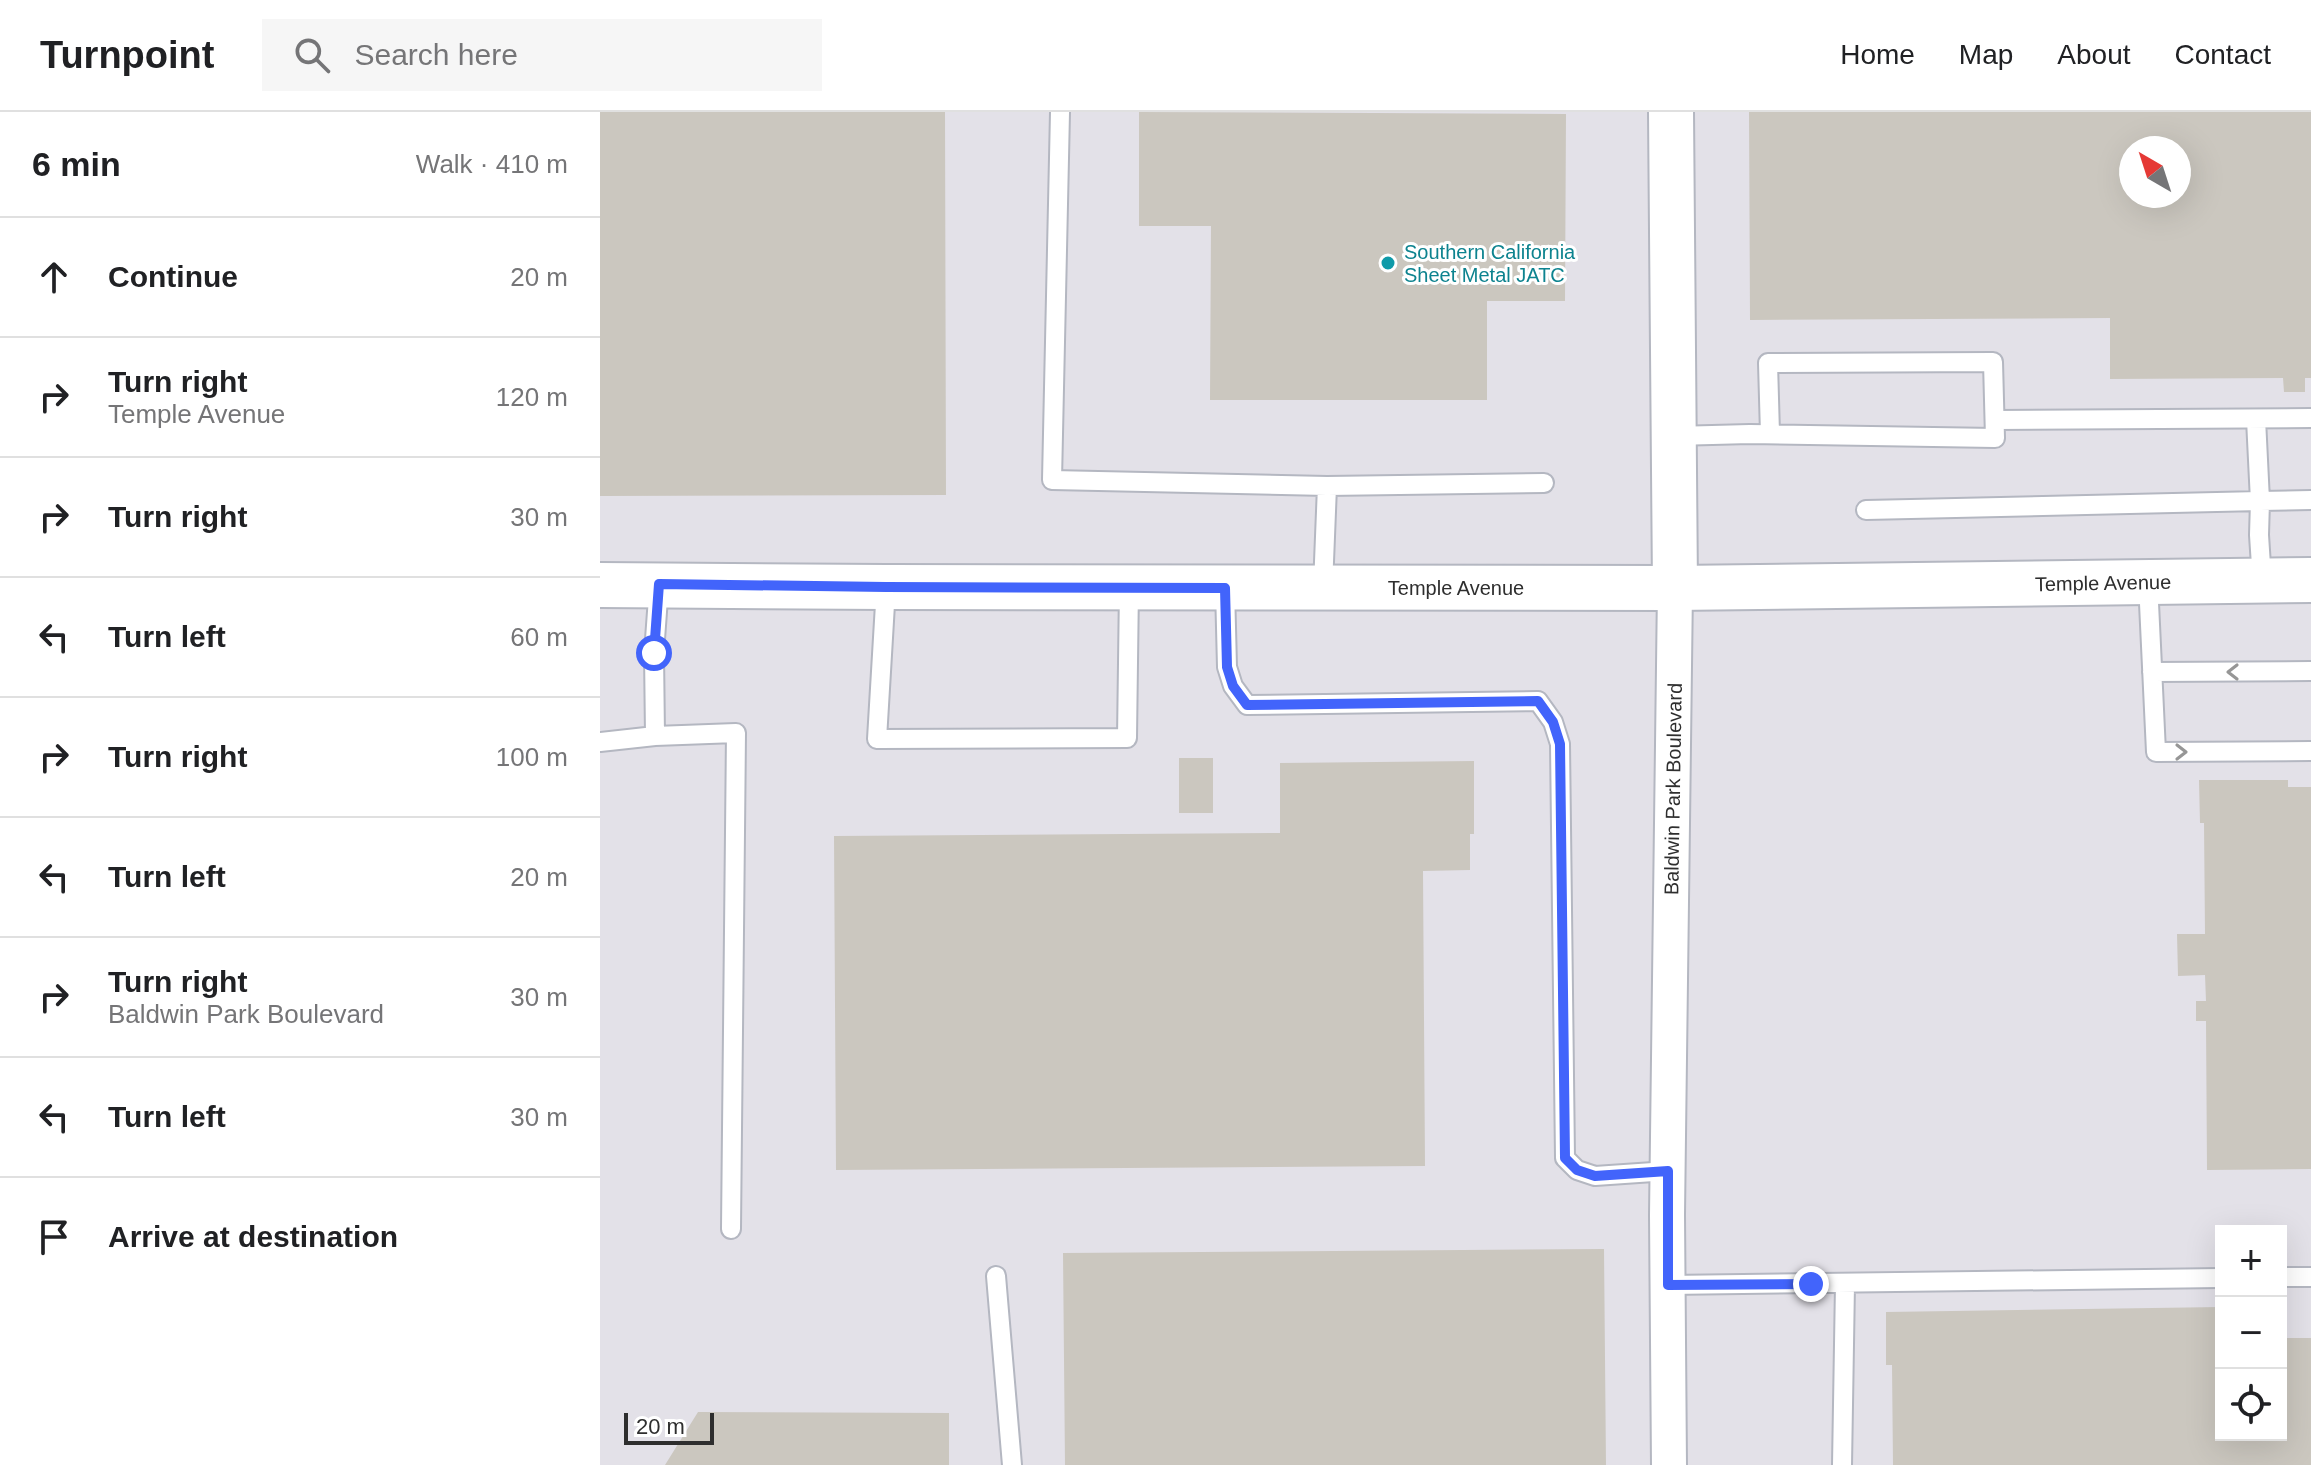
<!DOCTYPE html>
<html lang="en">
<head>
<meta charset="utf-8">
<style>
	body { margin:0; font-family:Helvetica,sans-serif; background:#f6f6f6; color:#202124 }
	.controls { position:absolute; right:24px; bottom:24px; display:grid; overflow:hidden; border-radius:0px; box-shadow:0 8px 32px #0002 }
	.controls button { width:72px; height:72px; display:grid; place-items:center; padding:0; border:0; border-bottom:2px solid #e0e0e0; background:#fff; color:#202124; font:40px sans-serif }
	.compass { position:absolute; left:1519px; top:24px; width:72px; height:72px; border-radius:50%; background:#fff; box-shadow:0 8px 32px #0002; rotate:321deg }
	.scale { position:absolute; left:24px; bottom:20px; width:90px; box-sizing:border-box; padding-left:8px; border:4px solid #2e2e2e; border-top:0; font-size:22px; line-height:28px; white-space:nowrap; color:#2e2e2e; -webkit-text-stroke:6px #fff; paint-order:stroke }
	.stop { position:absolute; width:24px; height:24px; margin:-18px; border:6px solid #4264fb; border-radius:50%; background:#fff }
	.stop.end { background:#4264fb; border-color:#fff; box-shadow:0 2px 8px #0008 }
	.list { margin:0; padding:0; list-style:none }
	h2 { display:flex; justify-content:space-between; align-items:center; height:104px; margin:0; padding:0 32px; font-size:34px }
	h2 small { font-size:26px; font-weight:400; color:#757577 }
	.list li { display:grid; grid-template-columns:52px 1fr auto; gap:24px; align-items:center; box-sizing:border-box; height:120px; padding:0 32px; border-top:2px solid #e0e0e0 }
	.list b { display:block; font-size:30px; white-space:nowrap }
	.list p { margin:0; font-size:26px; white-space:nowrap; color:#757577 }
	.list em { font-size:26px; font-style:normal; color:#757577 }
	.icon { flex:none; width:44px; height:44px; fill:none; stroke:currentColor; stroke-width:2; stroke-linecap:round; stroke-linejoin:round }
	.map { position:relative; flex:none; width:1711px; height:1353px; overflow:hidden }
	header { display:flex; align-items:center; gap:48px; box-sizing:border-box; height:112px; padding:0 40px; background:#fff; border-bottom:2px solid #e0e0e0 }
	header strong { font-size:38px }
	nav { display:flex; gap:44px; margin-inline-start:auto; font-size:28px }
	.search { width:560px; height:72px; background:#f6f6f6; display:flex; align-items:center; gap:20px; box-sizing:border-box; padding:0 28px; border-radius:0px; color:#757577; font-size:30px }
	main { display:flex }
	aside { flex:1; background:#fff }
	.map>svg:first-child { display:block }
	.industrial { fill:#e3e1e8; fill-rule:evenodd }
	.building { fill:#cbc7bf; fill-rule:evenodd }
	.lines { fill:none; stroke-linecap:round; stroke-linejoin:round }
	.service-casing { stroke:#b4b7c1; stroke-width:22 }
	.minor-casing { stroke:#b4b7c1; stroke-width:38 }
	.secondary-casing { stroke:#b4b7c1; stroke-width:48 }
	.service { stroke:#fff; stroke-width:18 }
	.minor { stroke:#fff; stroke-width:34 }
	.secondary { stroke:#fff; stroke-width:44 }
	.oneway { stroke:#969696 }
	.route { stroke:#4264fb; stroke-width:10 }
	.culture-dot { fill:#0f9aa8; stroke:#fff; stroke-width:3 }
	.labels { text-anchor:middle; stroke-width:6; stroke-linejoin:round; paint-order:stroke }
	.culture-label { font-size:20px; fill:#0d838f; stroke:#fff; text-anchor:start }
	.street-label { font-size:20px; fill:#2e2e2e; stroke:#fff }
</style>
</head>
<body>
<header>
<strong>Turnpoint</strong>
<div class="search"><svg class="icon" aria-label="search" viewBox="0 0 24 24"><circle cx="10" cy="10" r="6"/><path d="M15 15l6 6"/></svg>Search here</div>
<nav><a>Home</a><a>Map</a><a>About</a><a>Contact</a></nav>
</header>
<main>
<aside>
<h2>6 min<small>Walk · 410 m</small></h2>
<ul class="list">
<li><svg class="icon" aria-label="ahead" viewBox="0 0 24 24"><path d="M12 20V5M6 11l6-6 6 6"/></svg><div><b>Continue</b></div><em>20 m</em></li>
<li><svg class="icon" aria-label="right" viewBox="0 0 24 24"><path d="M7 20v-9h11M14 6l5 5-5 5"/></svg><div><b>Turn right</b><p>Temple Avenue</p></div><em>120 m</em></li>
<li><svg class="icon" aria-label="right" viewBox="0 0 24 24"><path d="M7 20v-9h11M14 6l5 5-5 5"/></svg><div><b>Turn right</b></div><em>30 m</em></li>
<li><svg class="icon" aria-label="left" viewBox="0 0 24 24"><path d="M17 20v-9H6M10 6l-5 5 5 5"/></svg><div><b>Turn left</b></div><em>60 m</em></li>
<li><svg class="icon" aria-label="right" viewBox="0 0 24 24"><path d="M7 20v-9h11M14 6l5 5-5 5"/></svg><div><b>Turn right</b></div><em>100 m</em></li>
<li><svg class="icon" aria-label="left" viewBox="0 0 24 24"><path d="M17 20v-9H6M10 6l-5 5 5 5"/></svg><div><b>Turn left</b></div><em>20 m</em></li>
<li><svg class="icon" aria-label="right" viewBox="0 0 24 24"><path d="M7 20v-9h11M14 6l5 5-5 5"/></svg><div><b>Turn right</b><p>Baldwin Park Boulevard</p></div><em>30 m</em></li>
<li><svg class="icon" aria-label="left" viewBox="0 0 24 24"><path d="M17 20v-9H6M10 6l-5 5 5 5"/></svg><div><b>Turn left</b></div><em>30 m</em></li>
<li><svg class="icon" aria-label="arrive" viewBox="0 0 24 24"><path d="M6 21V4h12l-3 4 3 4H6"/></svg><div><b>Arrive at destination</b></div></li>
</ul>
</aside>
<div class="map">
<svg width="1711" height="1353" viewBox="0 0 1711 1353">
	<rect width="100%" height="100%" fill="#efe9e1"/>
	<path class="industrial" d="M0,0h1711v1353h-1711zM1531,36h48v48h-48zM1621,1119h60v204h-60z"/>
	<path class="building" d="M0,0h345l1,383 -346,1z
		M539,0l427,2 -1,187h-78v99h-277l1,-174h-72z
		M1149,0h562v266h-6v14h-21l-1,-14 -173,1v-61l-360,2zM1531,36h48v48h-48z
		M579,646h34v55h-34z
		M874,649v73h-4v36l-47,1 2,295 -589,4 -2,-334 446,-3v-70z
		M1599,668h89v7h23v382l-104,1 -1,-149h-10v-20h10l-1,-26 -27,1 -1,-42h28l-1,-111h-4z
		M1004,1137l2,216h-541l-2,-212z
		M1621,1195v128h60v-97h30v127h-418l-1,-100h-6v-53z
		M98,1300l251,1v52h-284z"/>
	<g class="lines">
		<g class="service-casing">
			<path id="service" d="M460,0l-8,368 275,6
				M1656,307l4,82 51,-1
				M1396,308l315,-2
				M1074,324l76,-2 245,4 -2,-76 -225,1 2,71
				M1266,398l394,-9 -1,34 3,46
				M1548,470l8,170 155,-1
				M59,472l-5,69 1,83 81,-3 -5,496
				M286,475l-9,152 250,-1 2,-151
				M723,475l4,-101 217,-3
				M625,476l2,79 6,19 14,19 291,-4 15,21 7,22 5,414 12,12 18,6 73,-5
				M1552,560l159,-1
				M0,630l55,-6
				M396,1164l16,189
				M1681,1165h30
				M1068,1173l553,-7
				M1242,1353l3,-181"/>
		</g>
		<g class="minor-casing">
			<path id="minor" d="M1069,1353l-2,-250 8,-627"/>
		</g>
		<g class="secondary-casing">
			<path id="secondary" d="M1071,0l4,476
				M0,473l286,2 789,1 636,-8"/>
		</g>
		<use href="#service" class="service"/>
		<use href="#minor" class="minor"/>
		<use href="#secondary" class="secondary"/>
	</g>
	<defs><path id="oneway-chevron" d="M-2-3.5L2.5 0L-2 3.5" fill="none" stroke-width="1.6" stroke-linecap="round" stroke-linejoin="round" transform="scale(2)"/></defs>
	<g class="oneway">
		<use href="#oneway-chevron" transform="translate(1633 560) rotate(180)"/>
		<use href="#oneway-chevron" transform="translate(1581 640)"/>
	</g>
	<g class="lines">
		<path class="route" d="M54,541l5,-69 227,3 339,1 2,79 6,19 14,19 291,-4 15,21 7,22 5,414 12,12 18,6 73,-5v114l143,-1"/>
	</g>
	<circle class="culture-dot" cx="788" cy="151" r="8"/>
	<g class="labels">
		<g class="culture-label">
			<text x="804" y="147">Southern California<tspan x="804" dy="23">Sheet Metal JATC</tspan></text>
		</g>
		<g class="street-label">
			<text transform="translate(1503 471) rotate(-1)" y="7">Temple Avenue</text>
			<text x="856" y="483">Temple Avenue</text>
			<text transform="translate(1073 677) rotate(-89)" y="7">Baldwin Park Boulevard</text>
		</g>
	</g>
</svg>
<div class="controls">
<button>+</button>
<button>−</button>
<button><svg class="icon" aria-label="locate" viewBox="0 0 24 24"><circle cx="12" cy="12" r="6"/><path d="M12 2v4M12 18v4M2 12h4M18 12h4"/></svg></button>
</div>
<svg class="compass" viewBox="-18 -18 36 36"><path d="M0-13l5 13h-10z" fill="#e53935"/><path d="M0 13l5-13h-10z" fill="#757577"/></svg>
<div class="scale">20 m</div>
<div class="stop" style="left:54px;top:541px"></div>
<div class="stop end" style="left:1211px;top:1172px"></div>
</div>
</main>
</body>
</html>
